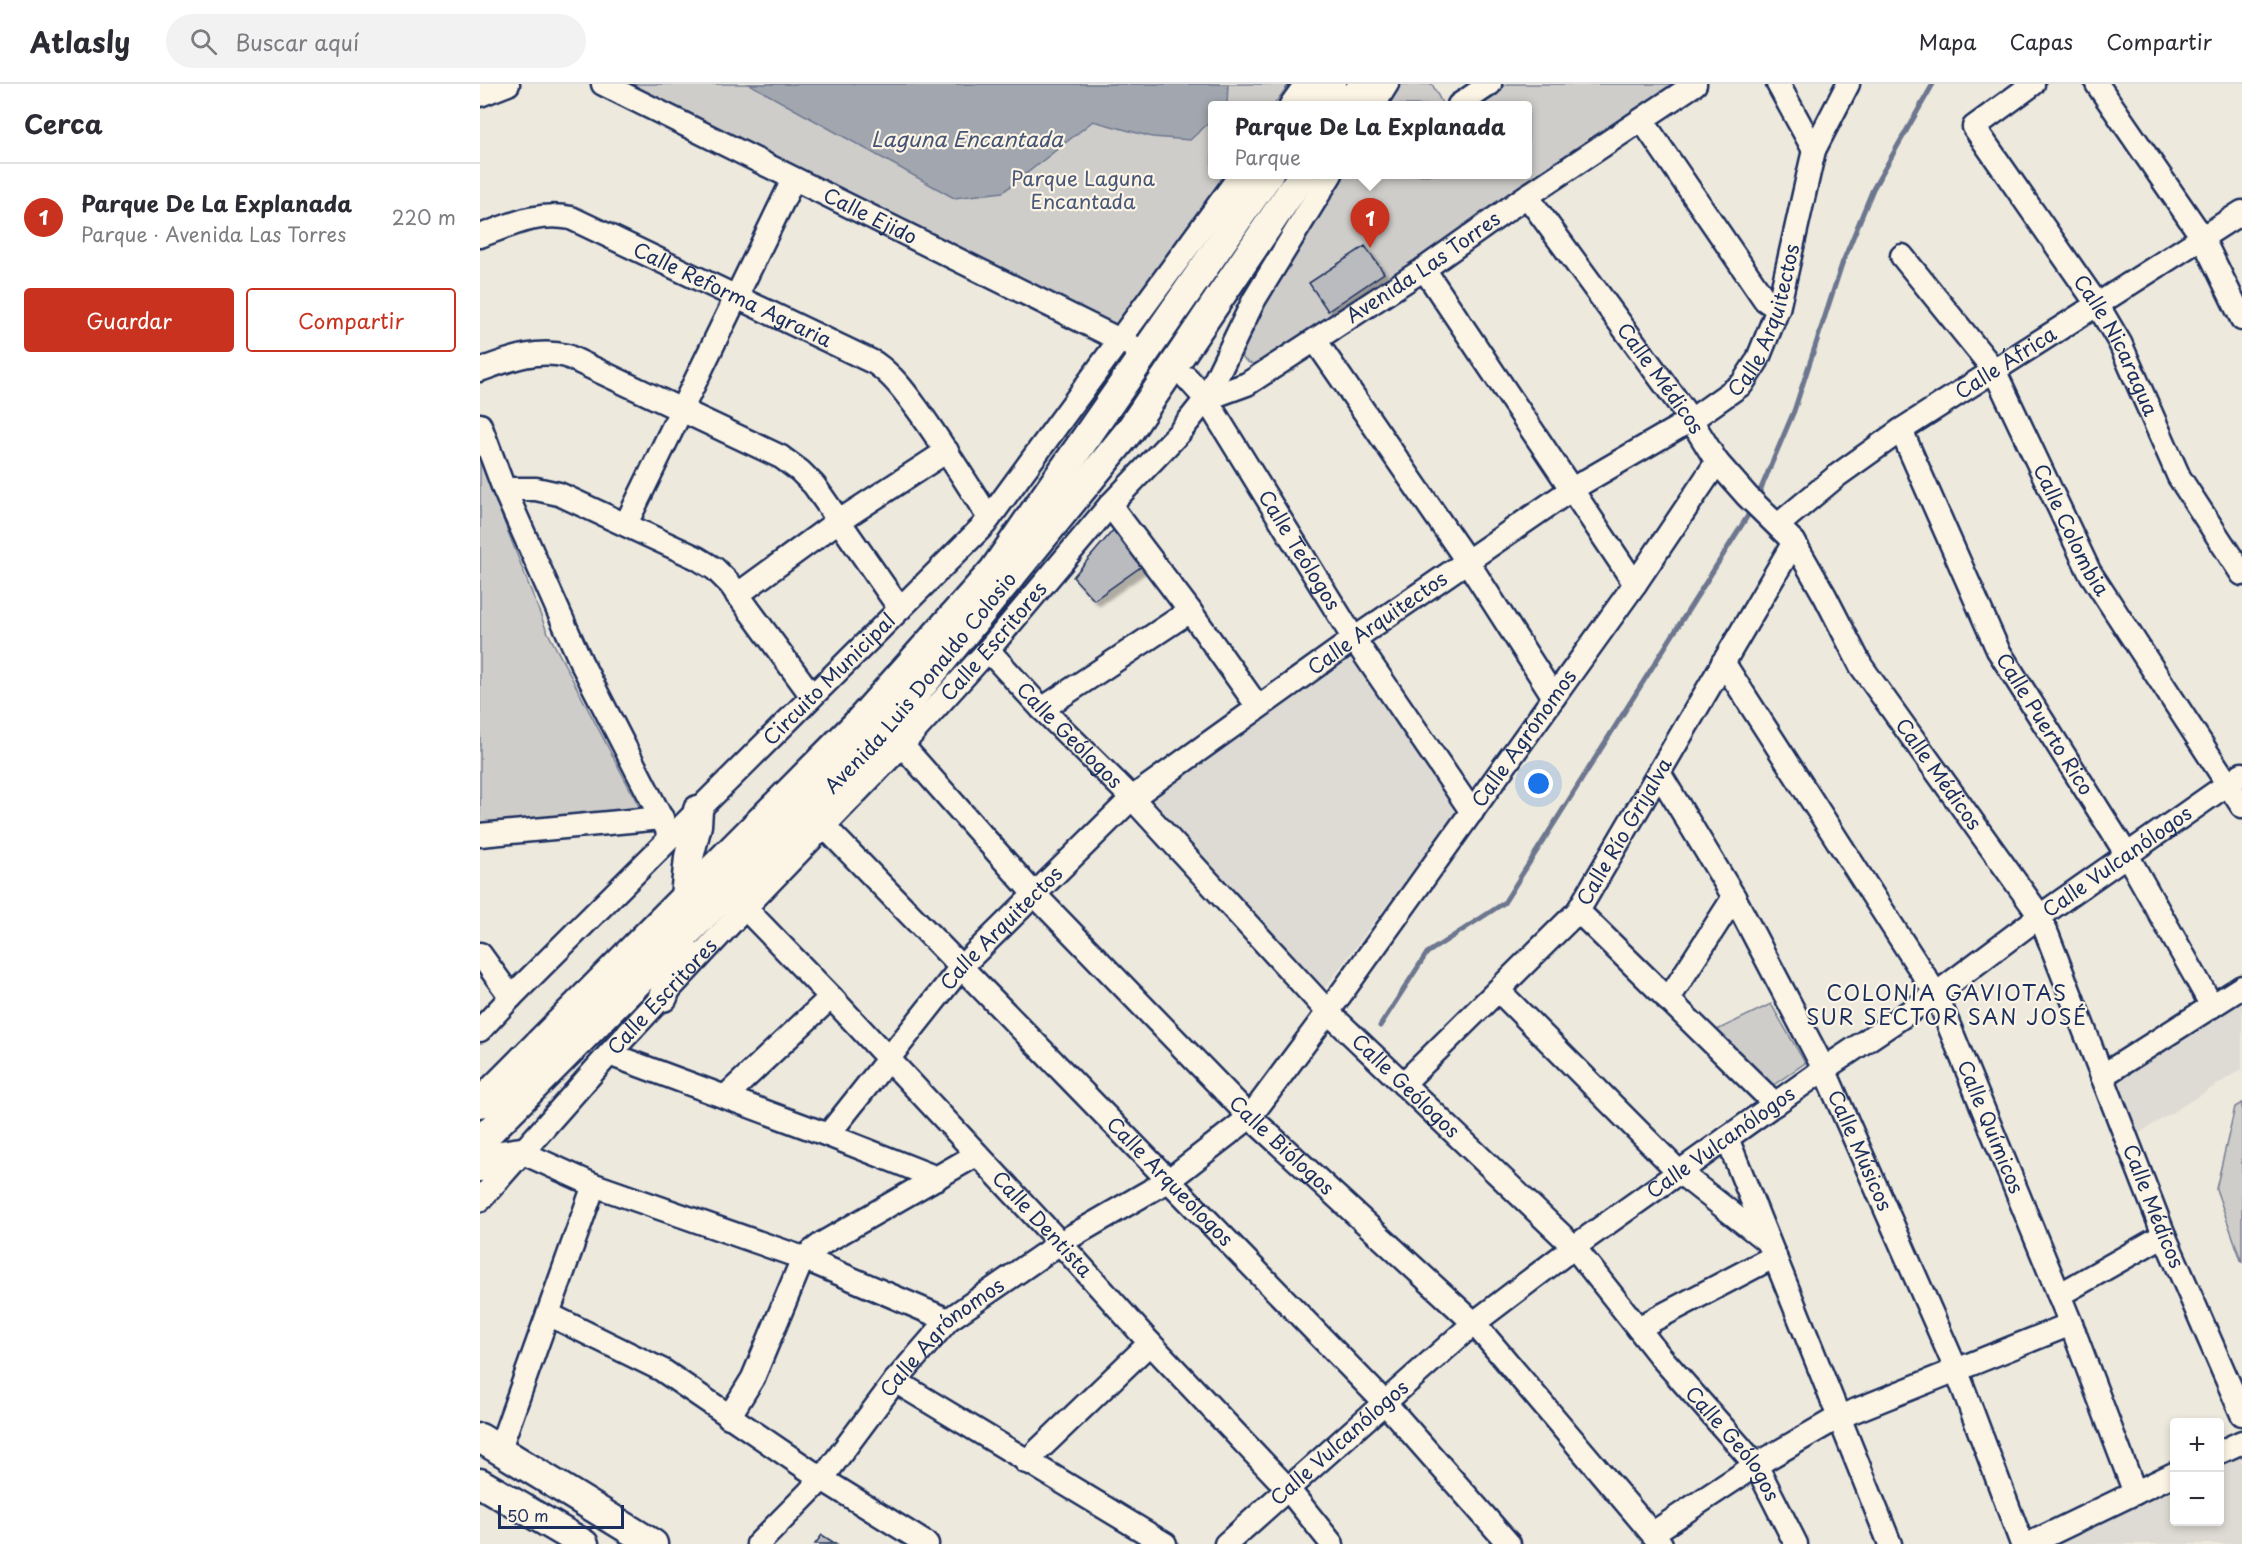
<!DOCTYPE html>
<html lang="es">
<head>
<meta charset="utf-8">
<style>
	body { margin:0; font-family:"Playpen Sans",sans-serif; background:#f2f2f3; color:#2b2b33 }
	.controls { position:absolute; right:18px; bottom:18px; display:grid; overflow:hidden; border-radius:6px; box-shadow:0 3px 9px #0003 }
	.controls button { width:54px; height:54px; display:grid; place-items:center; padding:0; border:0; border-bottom:2px solid #e1e1e2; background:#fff; color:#2b2b33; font:30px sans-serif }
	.scale { position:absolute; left:18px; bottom:15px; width:126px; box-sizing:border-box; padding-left:6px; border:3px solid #1b2f5e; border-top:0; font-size:16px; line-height:21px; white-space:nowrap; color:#1b2f5e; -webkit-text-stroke:4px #fcf5e5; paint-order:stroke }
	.you { position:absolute; left:1059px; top:700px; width:21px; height:21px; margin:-15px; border:4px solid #fff; border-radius:50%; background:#1a73e8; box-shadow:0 0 0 9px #1a73e833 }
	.badge { display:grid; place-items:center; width:39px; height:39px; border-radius:50%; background:#c8321e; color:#fff; font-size:20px; font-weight:700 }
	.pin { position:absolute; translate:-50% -50px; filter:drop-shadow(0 2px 3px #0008) }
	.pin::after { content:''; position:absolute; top:32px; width:21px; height:18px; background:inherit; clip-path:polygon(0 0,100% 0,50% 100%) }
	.popup { position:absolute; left:728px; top:17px; width:324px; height:78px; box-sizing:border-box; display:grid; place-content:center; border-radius:6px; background:#fff; filter:drop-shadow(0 2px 4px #0005); font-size:20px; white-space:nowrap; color:#7c7c81 }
	.popup b { font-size:22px; color:#2b2b33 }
	.popup::after { content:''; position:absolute; left:50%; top:100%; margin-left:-12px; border:12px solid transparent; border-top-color:#fff }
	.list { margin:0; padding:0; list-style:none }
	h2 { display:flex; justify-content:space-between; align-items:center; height:78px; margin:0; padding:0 24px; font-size:26px }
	h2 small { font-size:20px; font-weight:400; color:#7c7c81 }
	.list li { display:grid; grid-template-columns:39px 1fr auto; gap:18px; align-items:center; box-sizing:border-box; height:108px; padding:0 24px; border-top:2px solid #e1e1e2 }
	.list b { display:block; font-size:22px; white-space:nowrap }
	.list p { margin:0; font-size:20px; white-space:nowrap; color:#7c7c81 }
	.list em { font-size:20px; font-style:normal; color:#7c7c81 }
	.actions { display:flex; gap:12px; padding:18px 24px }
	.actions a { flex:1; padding:14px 0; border:2px solid #c8321e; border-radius:6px; text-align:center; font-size:21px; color:#c8321e }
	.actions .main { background:#c8321e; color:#fff }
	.icon { flex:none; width:33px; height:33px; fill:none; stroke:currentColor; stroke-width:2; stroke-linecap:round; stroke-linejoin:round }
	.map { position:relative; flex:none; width:1762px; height:1460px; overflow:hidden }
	header { display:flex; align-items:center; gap:36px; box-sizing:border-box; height:84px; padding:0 30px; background:#fff; border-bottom:2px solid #e1e1e2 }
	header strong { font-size:28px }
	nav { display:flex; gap:33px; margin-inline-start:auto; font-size:21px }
	.search { width:420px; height:54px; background:#f2f2f3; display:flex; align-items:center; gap:15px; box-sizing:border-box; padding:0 21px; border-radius:33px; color:#7c7c81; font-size:22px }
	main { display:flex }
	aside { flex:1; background:#fff }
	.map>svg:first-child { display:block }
	.built { fill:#dedbd4 }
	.green { fill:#cfcdca; stroke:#757e94; stroke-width:1.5 }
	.water { fill:#a2a7af; stroke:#6c778f; stroke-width:1.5 }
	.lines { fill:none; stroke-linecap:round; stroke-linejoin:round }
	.stream { stroke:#6c778f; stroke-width:5 }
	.building { fill:#babbbe; stroke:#1b2f5e; stroke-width:1.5; filter:url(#shadow) }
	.minor-casing { stroke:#1b2f5e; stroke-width:27 }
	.major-casing { stroke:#1b2f5e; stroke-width:33 }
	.minor { stroke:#fcf5e5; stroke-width:22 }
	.major { stroke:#fcf5e5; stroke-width:28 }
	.labels { text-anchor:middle; stroke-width:4.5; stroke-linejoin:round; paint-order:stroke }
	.park-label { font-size:20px; fill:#485679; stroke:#fcf5e5 }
	.street-label { font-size:20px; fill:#1b2f5e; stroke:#fcf5e5 }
	.water-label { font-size:21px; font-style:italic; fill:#445376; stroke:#fcf5e5 }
	.neighbourhood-label { font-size:21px; letter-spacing:1.5px; fill:#1b2f5e; stroke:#fcf5e5 }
</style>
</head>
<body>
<header>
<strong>Atlasly</strong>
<div class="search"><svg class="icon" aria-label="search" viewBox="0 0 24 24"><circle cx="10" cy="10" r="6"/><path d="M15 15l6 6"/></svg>Buscar aquí</div>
<nav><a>Mapa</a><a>Capas</a><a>Compartir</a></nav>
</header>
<main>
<aside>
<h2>Cerca<small></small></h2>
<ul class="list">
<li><span class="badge">1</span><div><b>Parque De La Explanada</b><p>Parque · Avenida Las Torres</p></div><em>220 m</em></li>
</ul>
<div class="actions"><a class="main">Guardar</a><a>Compartir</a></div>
</aside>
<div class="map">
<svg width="1762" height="1460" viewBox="0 0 1762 1460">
	<defs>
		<filter id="shadow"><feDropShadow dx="5.5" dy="5.5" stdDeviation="1.5" flood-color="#0004"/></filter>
	</defs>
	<rect width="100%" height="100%" fill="#eee9dd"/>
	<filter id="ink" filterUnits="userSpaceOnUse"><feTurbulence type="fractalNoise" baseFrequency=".0167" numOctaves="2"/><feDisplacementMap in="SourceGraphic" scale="12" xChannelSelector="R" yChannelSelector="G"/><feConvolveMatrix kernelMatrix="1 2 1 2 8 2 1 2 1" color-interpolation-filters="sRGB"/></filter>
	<g filter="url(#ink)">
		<path class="built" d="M873,570l106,155 -135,180 -176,-191z
			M1762,916v69l-106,66 -22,-56z
			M1761,1373l1,87h-182l114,-55v33h46v-55z"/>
		<path class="green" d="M147,0h662l-15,21h-62v69l13,1 -108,152 -433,-217z
			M917,0h35l11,21h-58z
			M1026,0h181l-428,281c-11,-1 -18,-5 -21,-17l31,-60 74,-113 185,-1v-69h-54z
			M0,376l66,169 95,181 -161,15z
			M1291,920l34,59 -33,23 -57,-55z
			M1762,1019v160l-26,-74 19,-82z"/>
		<path class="water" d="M269,0h479l-1,21h-15v15l-22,20 -38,-3 -59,-16 -90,71 -49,6z"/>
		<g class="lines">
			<path class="stream" d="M1277,414l37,-87 48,-147 31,-75 60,-105
				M900,942l47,-73 77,-50 248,-394"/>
		</g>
		<path class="building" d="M885,162l19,27 -56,38 -19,-28z
			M635,444l27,38 -48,34 -21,-23z
			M342,1451l14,9h-21z"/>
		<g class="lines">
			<g class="minor-casing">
				<g id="minor">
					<path id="s1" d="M123,0l531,263"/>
					<path d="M1298,0l36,66"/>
					<path id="s2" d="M1553,0l-59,43 123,177 23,39 59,134 63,97"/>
					<path d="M1617,0l105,153 40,82"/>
					<path d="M0,11l28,-11"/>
					<path d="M811,21l15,-21"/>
					<path d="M894,21l13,-21"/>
					<path d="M979,21l31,-21"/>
					<path d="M1162,36l123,180 13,9"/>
					<path id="s3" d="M1047,112l164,224 26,42 30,34 47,46 31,54 36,70 179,250 124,319 78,179"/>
					<path id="s4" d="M0,152c30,-11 58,-25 91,-18l304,145c20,14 32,32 46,51 24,34 46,69 68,104"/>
					<path id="s5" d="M1422,172l92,114 95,201 153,235"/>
					<path d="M944,185l211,315"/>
					<path d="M835,256l152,221 87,136"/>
					<path d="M0,286c28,-10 56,-22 87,-14l214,101 19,14 14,14 86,124"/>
					<path id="s6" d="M707,294l19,21 148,240 118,173"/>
					<path id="s7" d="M726,315l41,-15 177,-115 97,-69 174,-116"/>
					<path d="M0,341l24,64 77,173 90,175"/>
					<path id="s8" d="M1421,346l97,220 129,205 85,151"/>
					<path d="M24,405h32l23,5 138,64 18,11 15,15 82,112"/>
					<path d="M630,421l80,106 68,96"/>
					<path d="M146,440l167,-344"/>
					<path id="s9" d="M1298,441l60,-50 63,-45 341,-218"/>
					<path d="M257,511l93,-68 117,-76"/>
					<path id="s10" d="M508,566l54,59 90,89 196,214 246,235 86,109 96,109 40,79"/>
					<path id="s11" d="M1243,578l213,332 135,330 64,169"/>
					<path d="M562,625l148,-98"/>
					<path id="s12" d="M422,661l133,150 215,222 224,206 187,221"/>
					<path id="s13" d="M1179,689l75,124 90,172 132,300 66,175"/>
					<path id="s14" d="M344,742l561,577 124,141"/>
					<path d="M0,751l182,-17"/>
					<path id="s15" d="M265,824l86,89 229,246 90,100 138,146 44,55"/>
					<path d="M1098,827l197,193"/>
					<path d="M0,870l31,43"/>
					<path d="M1018,906l181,182 89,70"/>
					<path d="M1188,916l66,-103"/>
					<path id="s16" d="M0,946l31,-33 474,-473 256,-350"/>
					<path d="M129,970l219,81 109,43"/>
					<path d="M1622,992l140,-89"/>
					<path id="s17" d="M923,1000l175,-173 216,-369"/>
					<path d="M245,1013l106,-100"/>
					<path id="s18" d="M348,1051l134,-169 170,-168 222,-159 218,-150 119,-69 51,-36 15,-23 21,-52 36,-159 34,-66"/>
					<path d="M1247,1054l163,406"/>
					<path d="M41,1068l73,33 209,73 145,62"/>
					<path id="s19" d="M0,1116l129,-146 136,-146 157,-163 86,-95 122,-145 69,-72 27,-34 48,-99 77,-126"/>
					<path d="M1579,1211l105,-60"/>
					<path d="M68,1230l114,56 160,109 105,65"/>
					<path d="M1158,1244l137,-72"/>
					<path d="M415,1297l270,163"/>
					<path d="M249,1333l24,-39 50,-120 20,-15 153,-88"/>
					<path d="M20,1364l94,-263"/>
					<path d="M1740,1368l22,-10"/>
					<path d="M546,1378l124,-119"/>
					<path d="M1173,1449l103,-68 83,-48 232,-93"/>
					<path id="s20" d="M278,1460l64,-65 73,-98 53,-61 112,-77 109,-63 81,-63 78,-105 307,-428 82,-122"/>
					<path id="s21" d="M746,1460l248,-221 100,-76 250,-178 112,-75 104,-78 202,-142"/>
					<path d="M1549,1460l145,-70"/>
				</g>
			</g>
			<g class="major-casing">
				<g id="major">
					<path d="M837,21l15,-21"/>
					<path d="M869,21l15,-21"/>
					<path d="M205,813l4,-40 8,-32 1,-15"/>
					<path d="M183,913l19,-54"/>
					<path d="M0,1019l376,-378 138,-155 275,-396"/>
					<path id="s22" d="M0,1057l395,-398 255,-313 173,-256"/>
					<path d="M0,1083l21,-12 20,-3"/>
					<path d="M0,1354l173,106"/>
					<path d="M0,1399l104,61"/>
				</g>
			</g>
			<use href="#minor" class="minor"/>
			<use href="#major" class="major"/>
		</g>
	</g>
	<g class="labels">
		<g class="park-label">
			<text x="603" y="102">Parque Laguna<tspan x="603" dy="23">Encantada</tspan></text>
		</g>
		<g class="street-label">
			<text dy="7" stroke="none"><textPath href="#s1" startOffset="298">Calle Ejido</textPath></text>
			<text dy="7" stroke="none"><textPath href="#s7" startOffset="255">Avenida Las Torres</textPath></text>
			<text dy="7" stroke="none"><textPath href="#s4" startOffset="273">Calle Reforma Agraria</textPath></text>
			<text dy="7" stroke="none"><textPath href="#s18" startOffset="1260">Calle Arquitectos</textPath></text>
			<text dy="7" stroke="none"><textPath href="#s2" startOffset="334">Calle Nicaragua</textPath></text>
			<text dy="7" stroke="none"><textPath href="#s9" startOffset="280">Calle África</textPath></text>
			<text dy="7" stroke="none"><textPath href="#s3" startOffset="226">Calle Médicos</textPath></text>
			<text dy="7" stroke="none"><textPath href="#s5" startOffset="324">Calle Colombia</textPath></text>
			<text dy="7" stroke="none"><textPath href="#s6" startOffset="206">Calle Teólogos</textPath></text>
			<text dy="7" stroke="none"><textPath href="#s18" startOffset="756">Calle Arquitectos</textPath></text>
			<text dy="7" stroke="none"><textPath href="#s19" startOffset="759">Calle Escritores</textPath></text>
			<text dy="7" stroke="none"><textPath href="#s16" startOffset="495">Circuito Municipal</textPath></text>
			<text dy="7" stroke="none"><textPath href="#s22" startOffset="636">Avenida Luis Donaldo Colosio</textPath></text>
			<text dy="7" stroke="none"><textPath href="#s8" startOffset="328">Calle Puerto Rico</textPath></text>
			<text dy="7" stroke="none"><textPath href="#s10" startOffset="118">Calle Geólogos</textPath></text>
			<text dy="7" stroke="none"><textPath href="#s20" startOffset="1126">Calle Agrónomos</textPath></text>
			<text dy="7" stroke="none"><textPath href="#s3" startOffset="712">Calle Médicos</textPath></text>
			<text dy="7" stroke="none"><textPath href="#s17" startOffset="338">Calle Río Grijalva</textPath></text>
			<text dy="7" stroke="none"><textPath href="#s21" startOffset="1124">Calle Vulcanólogos</textPath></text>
			<text dy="7" stroke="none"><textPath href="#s18" startOffset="270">Calle Arquitectos</textPath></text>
			<text dy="7" stroke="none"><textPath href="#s19" startOffset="273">Calle Escritores</textPath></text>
			<text dy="7" stroke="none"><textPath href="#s10" startOffset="604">Calle Geólogos</textPath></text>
			<text dy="7" stroke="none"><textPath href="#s11" startOffset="538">Calle Químicos</textPath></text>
			<text dy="7" stroke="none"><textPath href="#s21" startOffset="638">Calle Vulcanólogos</textPath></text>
			<text dy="7" stroke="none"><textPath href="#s12" startOffset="552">Calle Biólogos</textPath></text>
			<text dy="7" stroke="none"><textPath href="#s13" startOffset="428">Calle Músicos</textPath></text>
			<text dy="7" stroke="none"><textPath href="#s14" startOffset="496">Calle Arqueólogos</textPath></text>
			<text dy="7" stroke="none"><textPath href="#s3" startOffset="1198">Calle Médicos</textPath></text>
			<text dy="7" stroke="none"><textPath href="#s15" startOffset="434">Calle Dentista</textPath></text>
			<text dy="7" stroke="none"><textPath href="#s20" startOffset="278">Calle Agrónomos</textPath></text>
			<text dy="7" stroke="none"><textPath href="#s21" startOffset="152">Calle Vulcanólogos</textPath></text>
			<text dy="7" stroke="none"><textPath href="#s10" startOffset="1090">Calle Geólogos</textPath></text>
		</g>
		<g class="water-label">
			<text x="487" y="63">Laguna Encantada</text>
		</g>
		<g class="neighbourhood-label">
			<text x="1467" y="917">COLONIA GAVIOTAS<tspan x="1467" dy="24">SUR SECTOR SAN JOSÉ</tspan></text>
		</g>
	</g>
</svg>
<div class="controls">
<button>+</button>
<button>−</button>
</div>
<div class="scale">50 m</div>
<div class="you"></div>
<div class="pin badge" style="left:890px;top:164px">1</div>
<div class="popup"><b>Parque De La Explanada</b>Parque</div>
</div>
</main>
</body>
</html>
